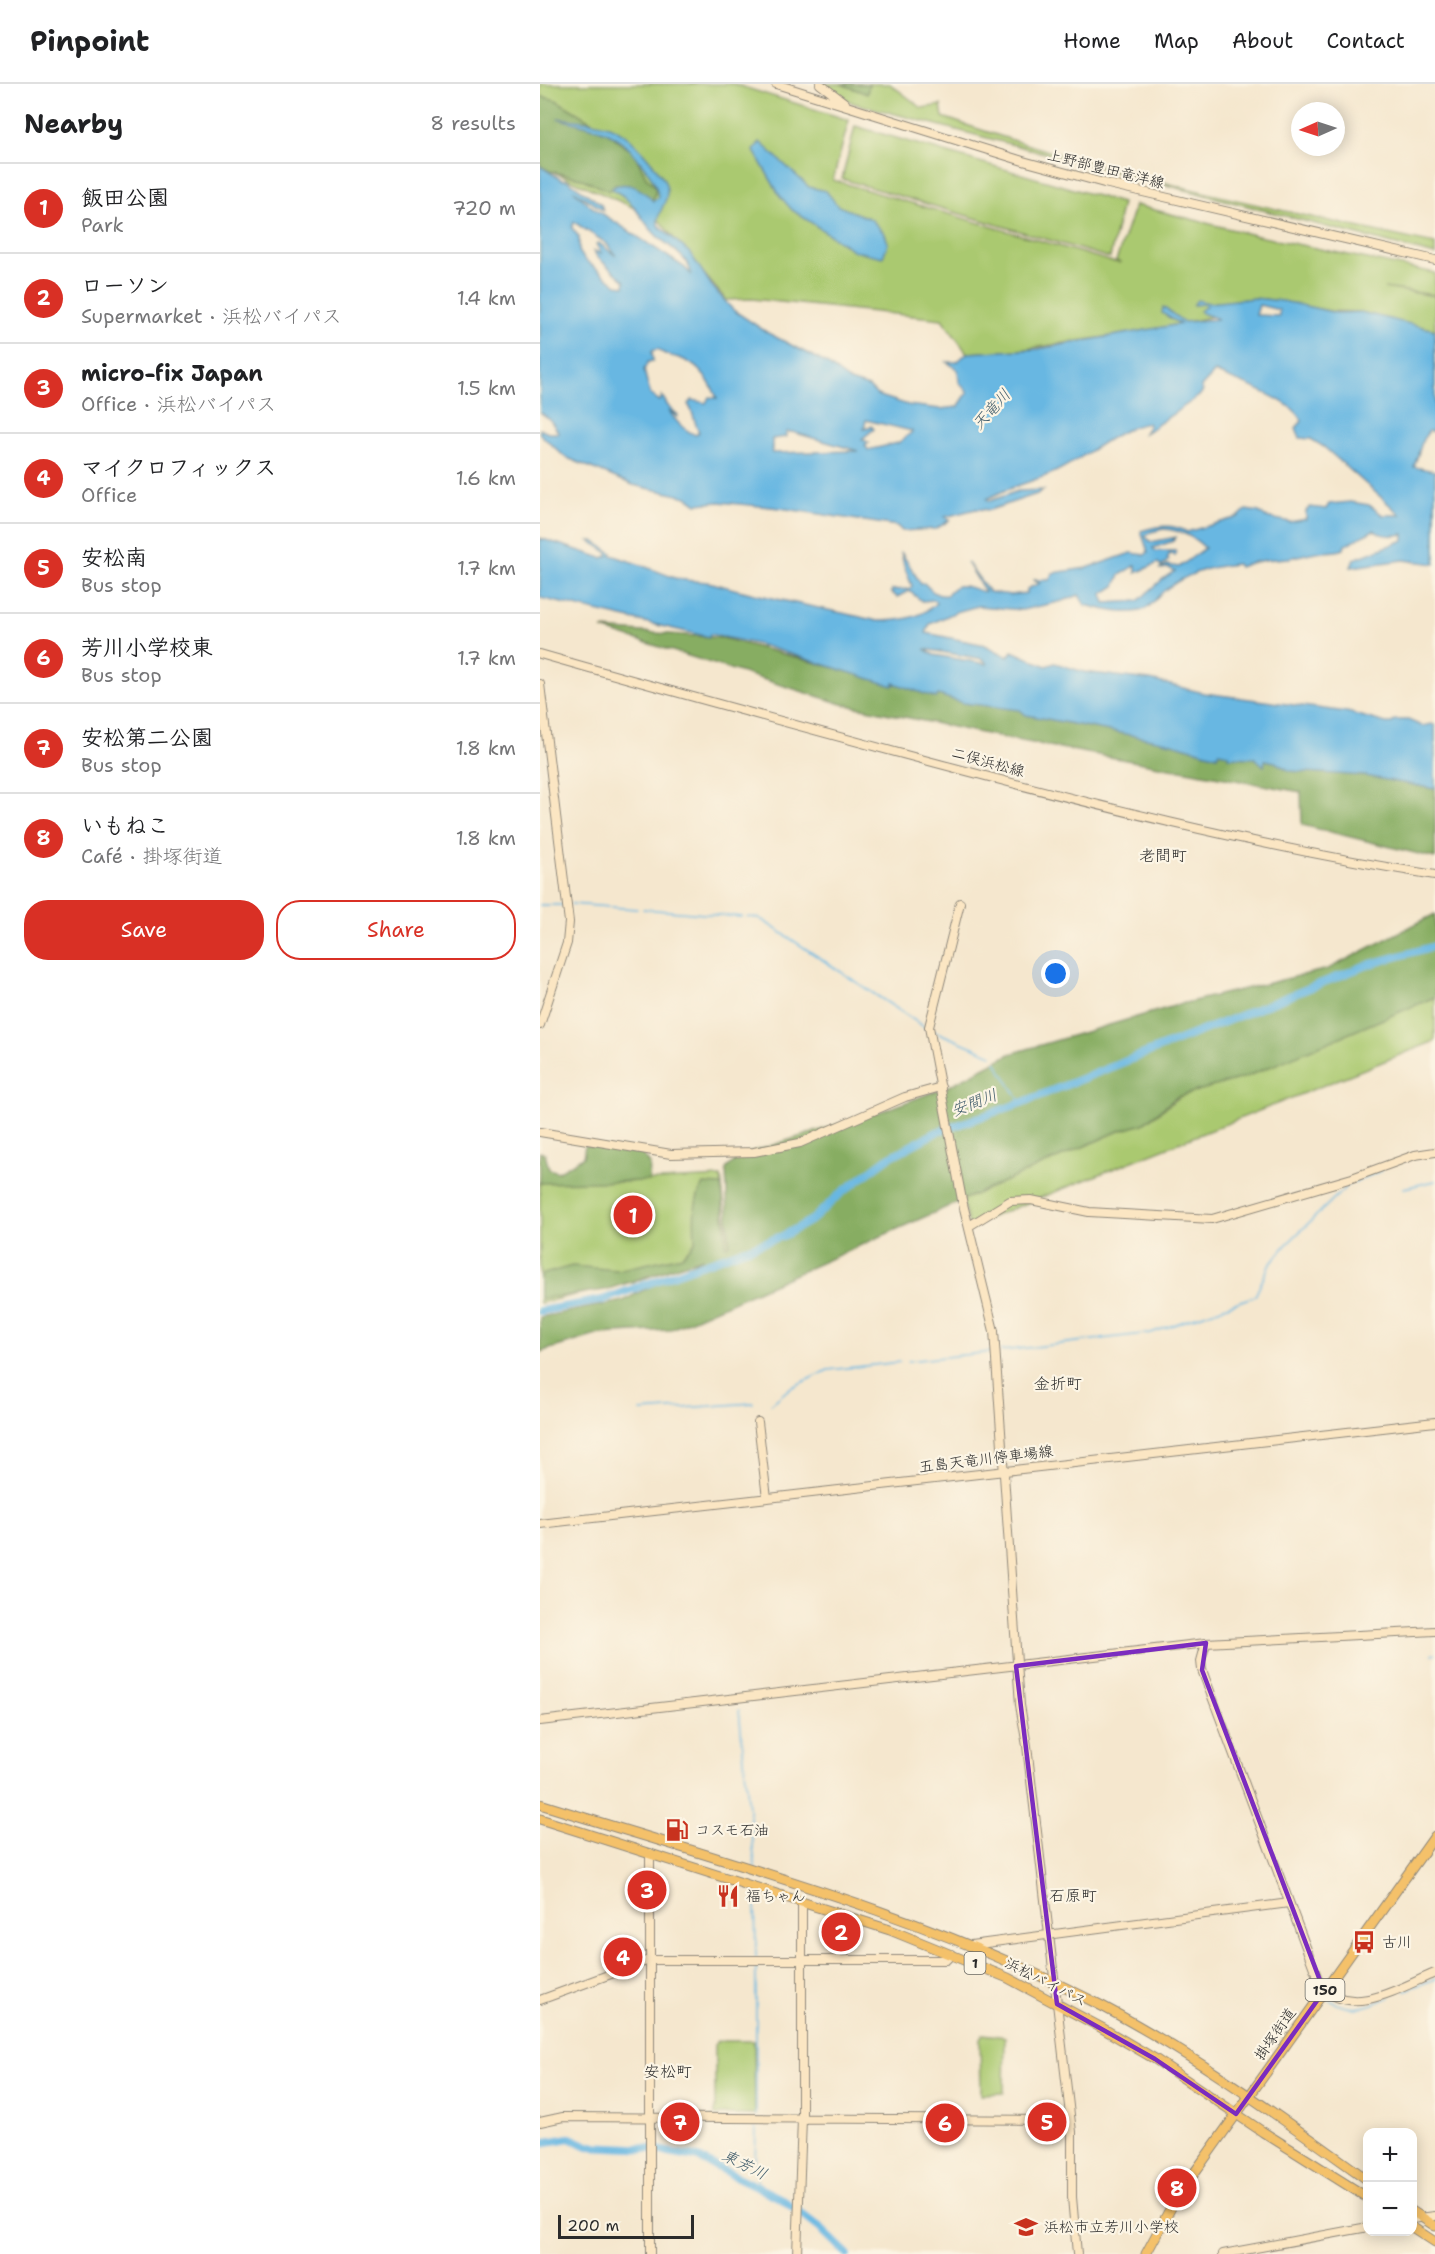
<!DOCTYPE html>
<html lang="en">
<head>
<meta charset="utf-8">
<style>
	body { margin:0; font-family:"Shantell Sans","Klee One",sans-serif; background:#f2f2f2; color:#202124 }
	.controls { position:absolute; right:18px; bottom:18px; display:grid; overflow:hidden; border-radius:12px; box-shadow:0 3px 15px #0003 }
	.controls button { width:54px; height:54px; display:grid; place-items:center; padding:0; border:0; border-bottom:2px solid #e0e0e0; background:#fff; color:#202124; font:30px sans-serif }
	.compass { position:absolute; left:751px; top:18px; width:54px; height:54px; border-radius:50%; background:#fff; box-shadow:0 3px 15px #0003; rotate:267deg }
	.scale { position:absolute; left:18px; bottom:15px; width:136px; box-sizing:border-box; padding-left:6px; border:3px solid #2b2b2b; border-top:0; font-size:16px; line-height:21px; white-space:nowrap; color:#2b2b2b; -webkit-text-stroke:4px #fcf5e5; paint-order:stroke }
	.you { position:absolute; left:516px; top:890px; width:21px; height:21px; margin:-15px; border:4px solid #fff; border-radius:50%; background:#1a73e8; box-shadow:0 0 0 9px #1a73e833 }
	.badge { display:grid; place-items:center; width:39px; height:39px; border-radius:50%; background:#d93025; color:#fff; font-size:20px; font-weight:700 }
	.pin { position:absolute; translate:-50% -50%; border:3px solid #fff; box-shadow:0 2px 6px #0006 }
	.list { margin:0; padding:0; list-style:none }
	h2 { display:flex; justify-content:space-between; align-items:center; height:78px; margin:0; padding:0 24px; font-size:26px }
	h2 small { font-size:20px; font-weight:400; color:#757577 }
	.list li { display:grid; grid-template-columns:39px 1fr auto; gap:18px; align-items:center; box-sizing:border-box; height:90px; padding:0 24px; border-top:2px solid #e0e0e0 }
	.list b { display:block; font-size:22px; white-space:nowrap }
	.list p { margin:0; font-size:20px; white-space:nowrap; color:#757577 }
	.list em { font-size:20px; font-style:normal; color:#757577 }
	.actions { display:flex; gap:12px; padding:18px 24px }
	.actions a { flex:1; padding:14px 0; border:2px solid #d93025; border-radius:24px; text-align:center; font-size:21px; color:#d93025 }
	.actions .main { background:#d93025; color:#fff }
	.map { position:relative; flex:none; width:895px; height:2170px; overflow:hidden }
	header { display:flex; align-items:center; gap:36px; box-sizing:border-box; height:84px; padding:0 30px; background:#fff; border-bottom:2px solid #e0e0e0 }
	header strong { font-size:28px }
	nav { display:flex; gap:33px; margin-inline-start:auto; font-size:21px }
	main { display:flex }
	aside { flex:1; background:#fff }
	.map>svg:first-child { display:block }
	.green { fill:#aac970; stroke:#6a7a4e; stroke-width:1.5 }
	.forest { fill:#87ad62; stroke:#596c46; stroke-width:1.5 }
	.water { fill:#68b7e2; stroke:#4a7186; stroke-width:1.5; fill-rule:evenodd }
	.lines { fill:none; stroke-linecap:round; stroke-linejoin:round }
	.stream { stroke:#68b7e2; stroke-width:1.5 }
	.river { stroke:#68b7e2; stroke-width:8 }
	.secondary-casing { stroke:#90897c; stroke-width:10 }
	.highway-casing { stroke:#90897c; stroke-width:11 }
	.secondary { stroke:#fbe6c3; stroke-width:8 }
	.highway { stroke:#f4c16a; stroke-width:9 }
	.marked { fill:none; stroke:#7b2cbf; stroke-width:4.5; stroke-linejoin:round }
	.labels { text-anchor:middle; stroke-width:4.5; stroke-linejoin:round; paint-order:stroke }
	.shield { fill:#fcf5e5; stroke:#6a6863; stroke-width:1.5 }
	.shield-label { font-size:14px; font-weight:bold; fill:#2b2b2b }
	.street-label { font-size:15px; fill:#2b2b2b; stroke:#fcf5e5 }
	.poi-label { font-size:15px; fill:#2b2b2b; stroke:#fcf5e5; text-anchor:start }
	.water-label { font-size:16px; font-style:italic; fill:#405c6b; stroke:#fcf5e5 }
	.neighbourhood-label { font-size:16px; fill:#2b2b2b; stroke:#fcf5e5 }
</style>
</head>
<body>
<header>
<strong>Pinpoint</strong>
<nav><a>Home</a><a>Map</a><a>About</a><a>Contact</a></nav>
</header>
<main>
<aside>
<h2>Nearby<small>8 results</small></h2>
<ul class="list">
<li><span class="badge">1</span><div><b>飯田公園</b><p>Park</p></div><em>720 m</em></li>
<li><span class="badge">2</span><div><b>ローソン</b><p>Supermarket · 浜松バイパス</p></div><em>1.4 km</em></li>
<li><span class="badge">3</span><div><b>micro-fix Japan</b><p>Office · 浜松バイパス</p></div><em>1.5 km</em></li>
<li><span class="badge">4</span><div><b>マイクロフィックス</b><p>Office</p></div><em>1.6 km</em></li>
<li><span class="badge">5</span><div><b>安松南</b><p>Bus stop</p></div><em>1.7 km</em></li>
<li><span class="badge">6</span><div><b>芳川小学校東</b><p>Bus stop</p></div><em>1.7 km</em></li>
<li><span class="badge">7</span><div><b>安松第二公園</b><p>Bus stop</p></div><em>1.8 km</em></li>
<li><span class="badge">8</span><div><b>いもねこ</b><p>Café · 掛塚街道</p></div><em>1.8 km</em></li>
</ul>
<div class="actions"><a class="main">Save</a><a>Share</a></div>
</aside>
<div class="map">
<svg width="895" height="2170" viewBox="0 0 895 2170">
	<rect width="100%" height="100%" fill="#fcf5e5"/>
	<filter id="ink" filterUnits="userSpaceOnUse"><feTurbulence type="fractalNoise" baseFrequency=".0167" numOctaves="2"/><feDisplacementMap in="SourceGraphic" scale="12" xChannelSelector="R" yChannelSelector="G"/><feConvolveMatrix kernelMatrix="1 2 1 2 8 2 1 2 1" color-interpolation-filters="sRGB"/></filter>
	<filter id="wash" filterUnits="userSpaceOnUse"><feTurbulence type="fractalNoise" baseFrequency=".008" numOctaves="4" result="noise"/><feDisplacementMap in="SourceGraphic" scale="24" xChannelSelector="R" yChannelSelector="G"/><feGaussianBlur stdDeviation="1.35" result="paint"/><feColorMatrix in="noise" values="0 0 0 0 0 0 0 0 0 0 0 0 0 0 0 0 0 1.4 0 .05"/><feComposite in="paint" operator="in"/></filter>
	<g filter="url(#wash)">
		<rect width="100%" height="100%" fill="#f5e7ce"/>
		<path class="green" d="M0,0h194l115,36 -16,60 280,82 8,1 -5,-2 19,-56 123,31 177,37v22l-51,-7 51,8v34l-78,-18 -27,-1 -65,-12 -50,17 -64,14 -132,20 -52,3 -25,-34 -190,-20 -26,1 -69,-82 -117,-52z
			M283,0h67l32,24 19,-3 2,12c160,56 326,91 492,127v11l-582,-152 -23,-12z
			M315,42l267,77 -12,55 -268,-79z
			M895,913v44l-466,185 -7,-26 152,-67 32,-11 35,-26 119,-42z
			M181,1093l8,68 -88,35 -101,23v-123l82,2z
			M443,1950l22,3 -1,56 -23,1 -1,-56z
			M177,1957h37l1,74h-40v-71z"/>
		<path class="forest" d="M301,0h28l-2,10z
			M0,12l16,4 53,32 12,12 12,7 13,26 10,10 -3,15 -38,-17 -6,6 -29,-13 -31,-7 -9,-5z
			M62,545l121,9 105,28 607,123v69l-133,-33 -1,-33 -296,-54 -163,-34z
			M895,830v83l-189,80 -69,20 -34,27 -24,7 -450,199 -69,4 -60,18v-35l83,-16 80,-43 -98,32 -65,9v-24l32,-9 45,4 65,-14 13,-14c-1,-21 -3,-40 9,-58l18,1 4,61 3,-2 -3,-75 15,-14 150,-47 58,-22 61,-32 171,-50 147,-35z
			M45,1061l56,7 9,12 -1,17 -109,2v-31l5,2 4,15 9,3 25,-15z"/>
		<path class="water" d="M17,34c52,6 61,3 95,45 6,8 15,18 15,28 1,13 -11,21 -9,34l32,28 22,33 21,24 35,23 56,29 26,19 19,6 8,8 31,10 32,4 18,-2 10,-15 -9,-10 -1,-12 -11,-8h10l10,-9 71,-4 142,-25 -18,-11 1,-6 21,15 34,-3 -16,-6 -2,-2 6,-5 -2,-2 -11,1 4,-5 12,3 45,-5 29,3 54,12 24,-1 74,18v102l-6,-1 -6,8 -9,28 21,4v93l-31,-4 -53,7 3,-8 50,-19v-6c-10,2 -22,3 -30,-4l-29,15 -1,4c-10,4 -18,2 -28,3 -9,1 -20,5 -27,6 -17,1 -33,2 -50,9l-2,-3c-26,2 -52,10 -73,27 -8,6 -14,18 -24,20 -18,4 -38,-2 -55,-6l-6,-10 -16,6 -41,9 -44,-4 -22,6 -26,12 -4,9 59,12 23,12 4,-6 34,15 9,-3 29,9 66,8 54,13 143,19 39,11h6l3,-3h13l14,6 10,-2 3,2v63l-70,-13 -75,-5 -15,-9 -10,-2 -1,6 -9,-8 -27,-1v-3l-9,-2 -2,4 -45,-13 -146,-28 -6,-5 -57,-7 -25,-8 -2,3 -42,-15 -1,3 -132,-41 -51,-11 -1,3 -169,-39v-60l62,20 6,-2v-3l-18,-12h4l18,12 -1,2c23,7 43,15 64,23 14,4 28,2 41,6 52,15 107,24 161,37 21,0 44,-2 59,-18l-2,-3 -12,1 -13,-10 -12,6 -6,-5 1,-2 18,-1 2,-3 -8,-20 -3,-14 20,32 3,-1c7,7 12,14 23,12 11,-17 23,-6 38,-3l-18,-30 22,30 22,3 16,-2v-4l13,-6 -7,-3h16l4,-7 34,-5 44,-15 14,2 3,-3 -7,-21c16,-5 31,-8 46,1l51,-15 8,-7 13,2 6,5 25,5 16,-3v-8l4,-4 16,2 3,-5 22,-2 18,3 14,10h18l-77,-68 -13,-8 -11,-1 -4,-10 6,-7c-7,-21 -66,-39 -87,-49l-14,15 2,4 -4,5 -51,35 -4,2 5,-8 -1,-2c-34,6 -61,34 -91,48 -23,11 -48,15 -70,28l3,2 28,-10 25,-1 -6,4 -47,16 -14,-1 -31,8 5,3 -14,9 -34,2 -5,-5 -117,-18 -61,-6 -22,2 -10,-7 -54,-12 -68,-28 -25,-23v-5l8,4h11l-9,-13 -10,-8v-246l22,14h5l34,24 2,6 -30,-20 19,17 92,60 7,7c-1,-16 -23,-28 -34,-38 -19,-18 -18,-32 -46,-48 16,-9 32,1 42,13l5,-3c0,-11 -6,-21 -13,-30 -29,-41 -43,-37 -88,-50zM34,138l32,21 10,13 -17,-13 -3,1 5,9 -7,-2 3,6 28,24 -1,5 -7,-1 -33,-26 -5,-8v-14l-7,-9zM719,221l20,5v6l-23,-1zM118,265c7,7 12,6 21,9 19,6 31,23 38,40l-8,-1 -3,6 -14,-3 -4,4c7,11 5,17 11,28l-3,3c-11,-4 -22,-15 -27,-25l8,7 1,-2 -10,-9 -6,-10 -2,5 -10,-7 -6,-24 4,-8 5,-1 -1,-10zM326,336l46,11v1l-14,11 -30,7 -3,-5 4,-2 -7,-4 12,-10 -3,-3 -7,3zM252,348l66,19 -86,2v-14l14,-2v-5zM623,445c17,1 30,7 42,19l-26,19 -12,-2 -8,4 10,-1 6,3 -11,7 -26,23 -33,2 -3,-9 13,-8 5,-11 16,-10v8l22,-10 3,3 8,-6 -2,-2 4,-5 4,3 1,-5h-20l-3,-3 20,-7 3,-4 -25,5 -6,-6 6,-4zM384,565l59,10 4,5 -53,-9z
			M220,58l49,45 17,4 12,15 33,13 14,15 3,9 -5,14 -29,-6 -62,-41 -12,-14 -26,-45z"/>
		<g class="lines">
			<path class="stream" d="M31,820l66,5
				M0,821h23
				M103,825l99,8
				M207,833l12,1 167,110
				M394,947l58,24
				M456,978l25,41
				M814,1098l27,-11
				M864,1104l31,-7
				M461,1267l150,-18 104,-37 14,-30 17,-21 63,-61
				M368,1277l83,-9
				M231,1320l19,-16 38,-18 72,-8
				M101,1327l112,-8
				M892,1570h3
				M199,1626l16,157
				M215,1809l1,64
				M865,1906l30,-11
				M789,1915c21,16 40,7 61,-2
				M216,2032v-154
				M215,2088l1,-51
				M217,2095l1,8"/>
			<path class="river" d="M0,1227l62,-11 183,-65 28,-16 27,-25 48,-36 49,-26 84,-29 346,-138 68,-19
				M0,2059l30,-5 18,8 65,3 43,8 86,42 40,31 25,24"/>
		</g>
	</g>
	<g filter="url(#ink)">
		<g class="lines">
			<g class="secondary-casing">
				<path id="secondary" d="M236,0l247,77 81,22 331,77
					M280,0l25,19
					M0,570c122,35 244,68 366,101 175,47 351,92 529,120
					M0,600l29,238 -2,21 -27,82
					M420,819l-31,124 33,173 32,131 26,374 7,41 45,386v65l5,57
					M0,1048l131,22 83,-2 46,-9 105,-46 36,-10
					M429,1142l41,-25 21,-1 58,12 123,7 140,-41 63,-23 20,-3
					M218,1338l9,76
					M0,1440l895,-102
					M666,1559l-5,18 1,9 119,317c33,31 79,0 114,-14
					M0,1637l666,-78 229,-12
					M110,1769v401
					M431,1861l318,-42
					M0,1916l109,-40h297l6,-6
					M0,2038l23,-5 507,3
					M872,2135l23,-3
					M257,2170l5,-135v-215
					M683,2170l145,-27"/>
			</g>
			<g class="highway-casing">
				<path id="highway" d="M0,1720c189,59 385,110 562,202 95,50 179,112 266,174
					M0,1735l350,111 118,48 94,50 53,31 108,73 105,66
					M872,2127l23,15
					M872,2143l23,15
					M606,2170l29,-54 260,-364"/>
			</g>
			<use href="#secondary" class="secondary"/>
			<use href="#highway" class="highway"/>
		</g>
	</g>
	<path class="marked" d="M666,1559l-4,27 122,321 -88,123 -81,-55 -98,-55 -41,-338z"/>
	<defs>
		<g id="fuel-bare" transform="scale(1.8)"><path d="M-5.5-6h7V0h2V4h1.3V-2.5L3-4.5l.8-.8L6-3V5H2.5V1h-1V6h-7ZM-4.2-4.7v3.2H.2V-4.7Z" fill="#c8321e" stroke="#fcf5e5" stroke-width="2.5" paint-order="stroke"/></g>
		<g id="restaurant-bare" transform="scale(1.8)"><path d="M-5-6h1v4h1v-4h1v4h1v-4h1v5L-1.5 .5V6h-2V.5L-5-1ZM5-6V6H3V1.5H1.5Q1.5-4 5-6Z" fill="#c8321e" stroke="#fcf5e5" stroke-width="2.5" paint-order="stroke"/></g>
		<g id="bus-bare" transform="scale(1.8)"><path d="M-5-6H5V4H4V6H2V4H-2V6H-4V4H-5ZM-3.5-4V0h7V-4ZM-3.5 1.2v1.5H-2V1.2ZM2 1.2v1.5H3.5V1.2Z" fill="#c8321e" stroke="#fcf5e5" stroke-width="2.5" paint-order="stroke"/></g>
		<g id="school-bare" transform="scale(1.8)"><path d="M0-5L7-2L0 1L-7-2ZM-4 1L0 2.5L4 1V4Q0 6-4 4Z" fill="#c8321e" stroke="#fcf5e5" stroke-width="2.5" paint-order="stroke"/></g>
	</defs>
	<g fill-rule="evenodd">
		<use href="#fuel-bare" x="137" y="1746"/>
		<use href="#restaurant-bare" x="188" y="1812"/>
		<use href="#bus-bare" x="824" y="1858"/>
		<use href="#school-bare" x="486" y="2143"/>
	</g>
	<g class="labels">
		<g class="shield">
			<rect x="424.5" y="1868" width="21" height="22" rx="4.5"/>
			<rect x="765.5" y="1895" width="39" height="22" rx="4.5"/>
		</g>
		<g class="shield-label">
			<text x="435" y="1884">1</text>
			<text x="785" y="1911">150</text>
		</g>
		<g class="street-label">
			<text transform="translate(566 85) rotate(14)" y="5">上野部豊田竜洋線</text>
			<text transform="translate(448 678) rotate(15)" y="5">二俣浜松線</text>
			<text transform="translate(446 1375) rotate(-7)" y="5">五島天竜川停車場線</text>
			<text transform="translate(506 1898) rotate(27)" y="5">浜松バイパス</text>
			<text transform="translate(735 1950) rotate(-55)" y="5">掛塚街道</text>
		</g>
		<g class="poi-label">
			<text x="155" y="1751">コスモ石油</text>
			<text x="206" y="1817">福ちゃん</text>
			<text x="842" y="1863">古川</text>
			<text x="504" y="2148">浜松市立芳川小学校</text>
		</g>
		<g class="water-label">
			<text transform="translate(451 325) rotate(-48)" y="6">天竜川</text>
			<text transform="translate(434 1018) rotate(-21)" y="6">安間川</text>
			<text transform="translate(205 2080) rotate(26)" y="6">東芳川</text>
		</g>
		<g class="neighbourhood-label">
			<text x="623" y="777">老間町</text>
			<text x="518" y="1305">金折町</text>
			<text x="533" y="1817">石原町</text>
			<text x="128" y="1993">安松町</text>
		</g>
	</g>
</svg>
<div class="controls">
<button>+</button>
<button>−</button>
</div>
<svg class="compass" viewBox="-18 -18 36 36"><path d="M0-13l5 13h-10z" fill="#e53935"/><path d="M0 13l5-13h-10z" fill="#757577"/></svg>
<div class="scale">200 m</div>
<div class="you"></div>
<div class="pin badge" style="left:93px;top:1131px">1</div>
<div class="pin badge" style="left:301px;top:1848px">2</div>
<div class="pin badge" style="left:107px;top:1806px">3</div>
<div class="pin badge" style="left:83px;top:1873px">4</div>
<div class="pin badge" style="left:507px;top:2038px">5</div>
<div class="pin badge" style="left:405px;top:2039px">6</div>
<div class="pin badge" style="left:140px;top:2038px">7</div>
<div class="pin badge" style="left:637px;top:2104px">8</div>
</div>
</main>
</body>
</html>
